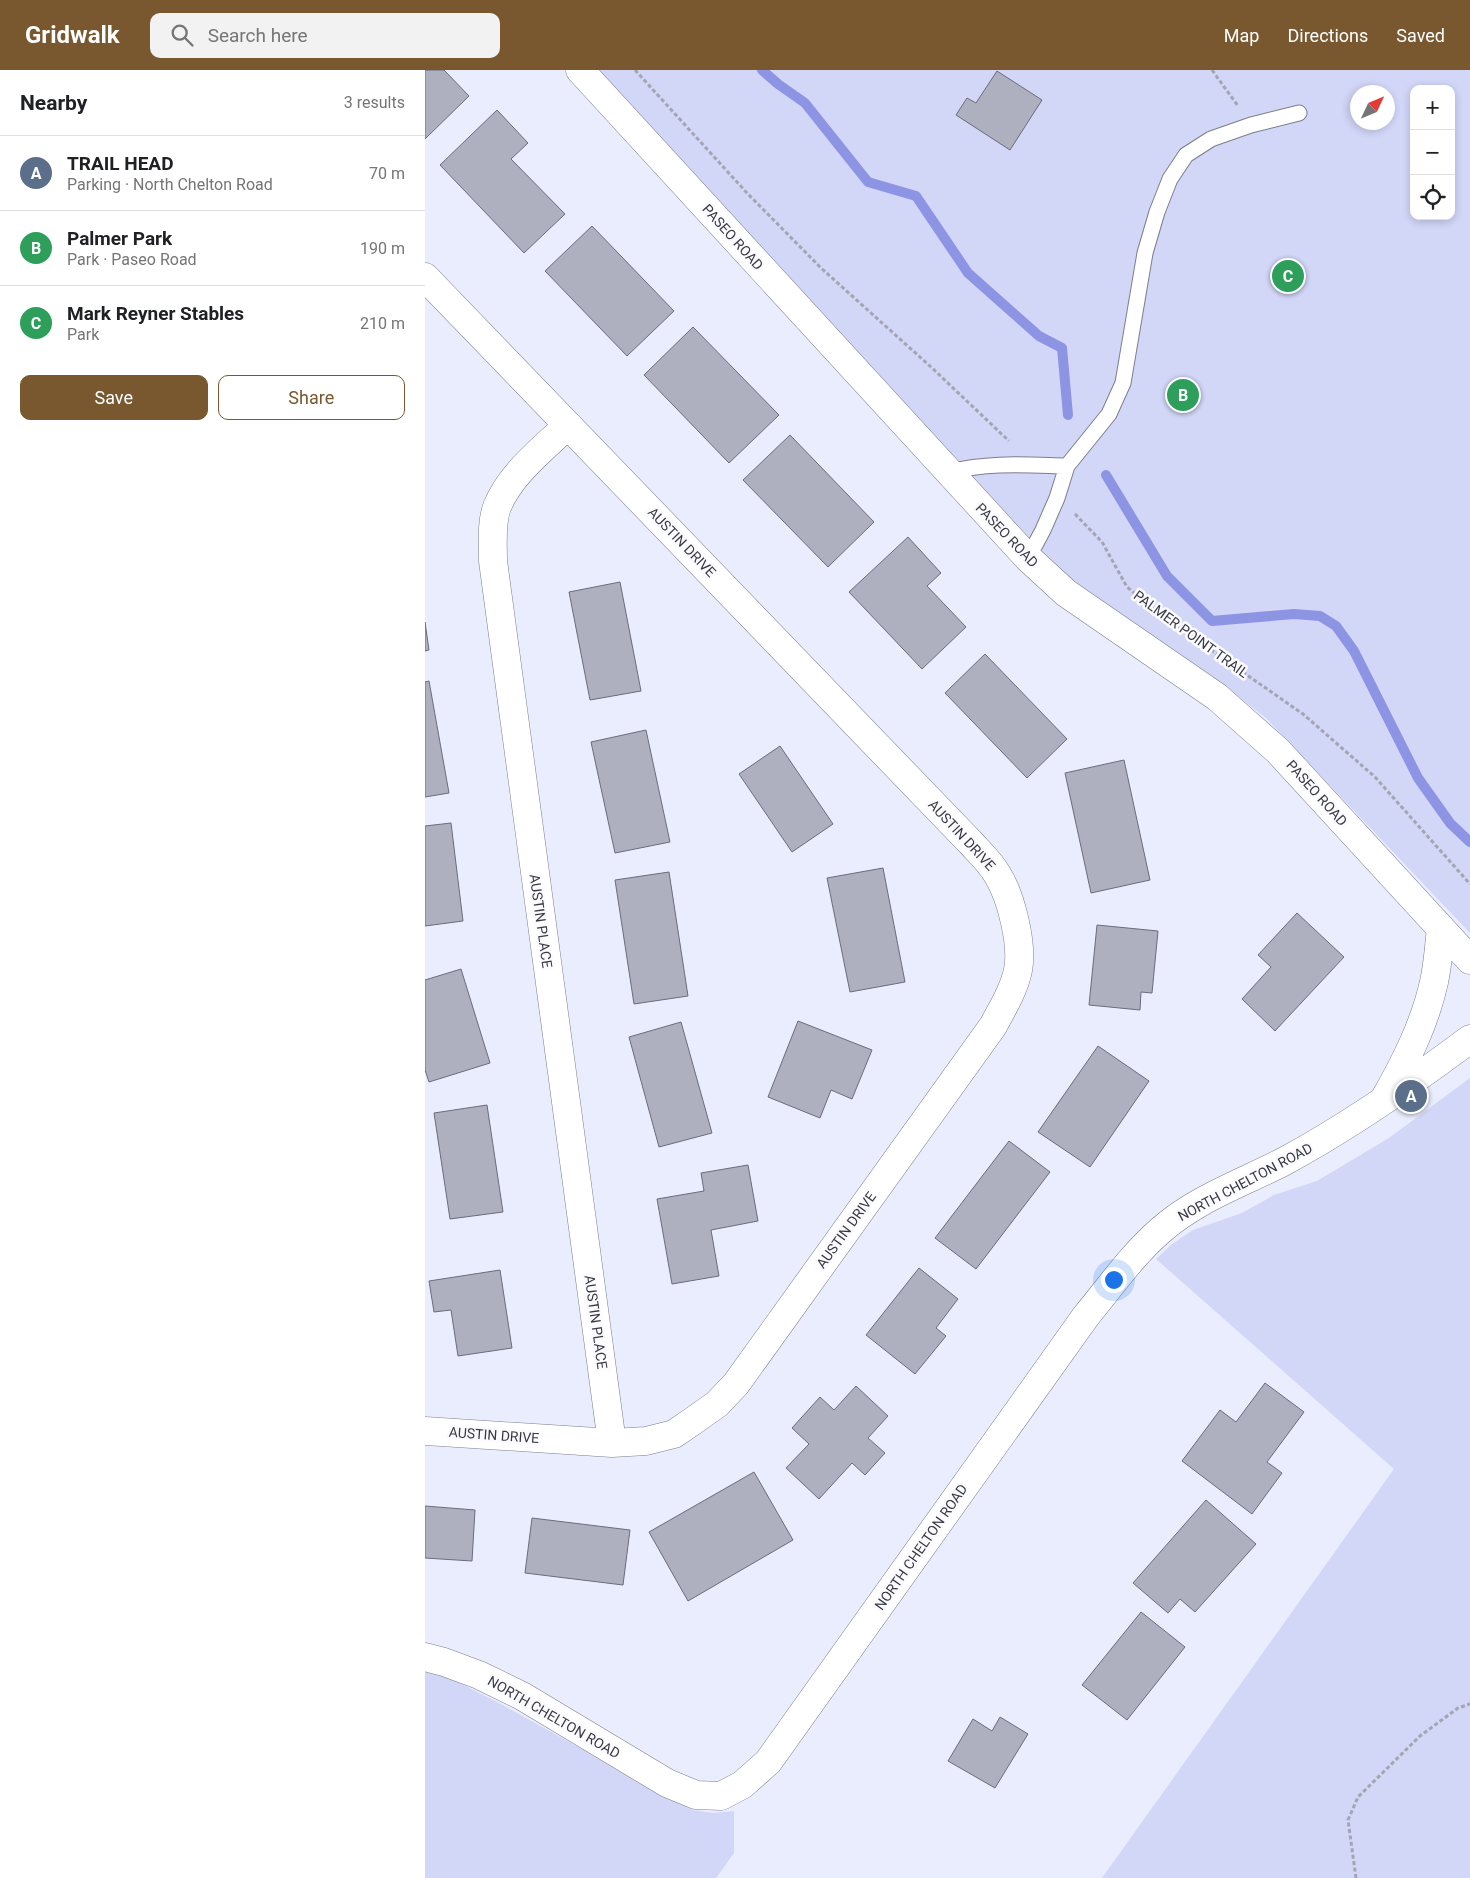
<!DOCTYPE html>
<html lang="en">
<head>
<meta charset="utf-8">
<style>
	body { margin:0; font-family:Roboto,sans-serif; background:#f2f2f2; color:#202124 }
	.controls { position:absolute; right:15px; top:15px; display:grid; overflow:hidden; border-radius:10px; box-shadow:0 2px 8px #0003 }
	.controls button { width:45px; height:45px; display:grid; place-items:center; padding:0; border:0; border-bottom:1px solid #e0e0e0; background:#fff; color:#202124; font:25px sans-serif }
	.compass { position:absolute; left:925px; top:15px; width:45px; height:45px; border-radius:50%; background:#fff; box-shadow:0 2px 8px #0003; rotate:46deg }
	.you { position:absolute; left:688px; top:1209px; width:18px; height:18px; margin:-12px; border:4px solid #fff; border-radius:50%; background:#1a73e8; box-shadow:0 0 0 8px #1a73e833 }
	.badge { display:grid; place-items:center; width:32px; height:32px; border-radius:50%; background:#79572f; color:#fff; font-size:16px; font-weight:700 }
	.pin { position:absolute; translate:-50% -50%; border:2px solid #fff; box-shadow:0 1px 5px #0006 }
	.list { margin:0; padding:0; list-style:none }
	h2 { display:flex; justify-content:space-between; align-items:center; height:65px; margin:0; padding:0 20px; font-size:21px }
	h2 small { font-size:16px; font-weight:400; color:#757577 }
	.list li { display:grid; grid-template-columns:32px 1fr auto; gap:15px; align-items:center; box-sizing:border-box; height:75px; padding:0 20px; border-top:1px solid #e0e0e0 }
	.list b { display:block; font-size:19px; white-space:nowrap }
	.list p { margin:0; font-size:16px; white-space:nowrap; color:#757577 }
	.list em { font-size:16px; font-style:normal; color:#757577 }
	.actions { display:flex; gap:10px; padding:15px 20px }
	.actions a { flex:1; padding:11px 0; border:1px solid #79572f; border-radius:10px; text-align:center; font-size:18px; color:#79572f }
	.actions .main { background:#79572f; color:#fff }
	.icon { flex:none; width:28px; height:28px; fill:none; stroke:currentColor; stroke-width:2; stroke-linecap:round; stroke-linejoin:round }
	.map { position:relative; flex:none; width:1045px; height:1808px; overflow:hidden }
	header { display:flex; align-items:center; gap:30px; box-sizing:border-box; height:70px; padding:0 25px; background:#79572f; color:#fff }
	header strong { font-size:24px }
	nav { display:flex; gap:28px; margin-inline-start:auto; font-size:18px }
	.search { width:350px; height:45px; background:#f2f2f2; display:flex; align-items:center; gap:12px; box-sizing:border-box; padding:0 18px; border-radius:10px; color:#757577; font-size:19px }
	main { display:flex }
	aside { flex:1; background:#fff }
	.map>svg:first-child { display:block }
	.green { fill:#d2d6f7; fill-rule:evenodd }
	.lines { fill:none; stroke-linecap:round; stroke-linejoin:round }
	.stream { stroke:#8d94e4; stroke-width:10 }
	.building { fill:#aeb0c0; stroke:#6a6c7b }
	.service-casing { stroke:#7c7e8d; stroke-width:17 }
	.minor-casing { stroke:#7c7e8d; stroke-width:29 }
	.path { stroke:#a3a5b2; stroke-width:3; stroke-dasharray:4 2.5; stroke-linecap:butt }
	.service { stroke:#fff; stroke-width:15 }
	.minor { stroke:#fff; stroke-width:28 }
	.labels { text-anchor:middle; stroke-width:5; stroke-linejoin:round; paint-order:stroke }
	.street-label { font-size:14px; fill:#393a40; stroke:#fbfbff }
</style>
</head>
<body>
<header>
<strong>Gridwalk</strong>
<div class="search"><svg class="icon" aria-label="search" viewBox="0 0 24 24"><circle cx="10" cy="10" r="6"/><path d="M15 15l6 6"/></svg>Search here</div>
<nav><a>Map</a><a>Directions</a><a>Saved</a></nav>
</header>
<main>
<aside>
<h2>Nearby<small>3 results</small></h2>
<ul class="list">
<li><span class="badge" style="background:#5c6f8a">A</span><div><b>TRAIL HEAD</b><p>Parking · North Chelton Road</p></div><em>70 m</em></li>
<li><span class="badge" style="background:#2e9e5b">B</span><div><b>Palmer Park</b><p>Park · Paseo Road</p></div><em>190 m</em></li>
<li><span class="badge" style="background:#2e9e5b">C</span><div><b>Mark Reyner Stables</b><p>Park</p></div><em>210 m</em></li>
</ul>
<div class="actions"><a class="main">Save</a><a>Share</a></div>
</aside>
<div class="map">
<svg width="1045" height="1808" viewBox="0 0 1045 1808">
	<rect width="100%" height="100%" fill="#eaedfe"/>
	<path class="green" d="M165,0h880v863l-204,-215 -53,-41 -149,-102zM989,19h37v127h-37zM932,22h30v30h-30z
		M1045,1008v800h-368l292,-409 -238,-210 15,-14 22,-15 49,-17 32,-18 43,-14 72,-43z
		M0,1601l23,6 49,25 195,108 22,3 20,-2v42l-18,25h-291z"/>
	<g class="lines">
		<path class="stream" d="M337,0l16,14 27,19 63,79 48,14 52,77 71,63 23,12 6,67
			M681,405l61,101 45,45 82,-7 26,2 16,10 18,25 64,127 32,45 20,19"/>
	</g>
	<path class="building" d="M0,0h19l25,26 -44,43z
		M572,1l45,29 -32,50 -54,-35 11,-17 9,5z
		M72,40l31,33 -17,16 54,55 -41,39 -84,-88z
		M167,156l82,85 -47,45 -82,-85z
		M268,257l86,88 -50,48 -85,-88z
		M365,365l84,87 -46,45 -85,-87z
		M483,467l33,36 -14,13 39,41 -44,42 -73,-77z
		M195,512l21,109 -51,9 -21,-108z
		M0,552l4,28 -4,1z
		M560,584l82,85 -40,39 -82,-85z
		M4,611l20,112 -24,4v-115z
		M221,660l24,112 -55,11 -24,-111z
		M355,676l53,78 -41,28 -53,-78z
		M699,690l26,120 -59,13 -26,-120z
		M26,753l12,98 -38,5v-100z
		M458,798l22,114 -55,10 -23,-114z
		M244,802l19,124 -54,8 -19,-124z
		M872,843l47,44 -69,74 -33,-32 29,-32 -13,-12z
		M672,855l61,6 -6,62 -11,-1 -1,18 -51,-5z
		M36,899l29,94 -61,19 -4,-12v-90z
		M373,951l74,29 -20,49 -21,-9 -11,28 -52,-21z
		M256,952l31,111 -53,14 -30,-110z
		M673,976l51,35 -59,86 -52,-35z
		M62,1035l16,107 -53,7 -16,-106z
		M584,1071l41,31 -74,97 -41,-31z
		M323,1095l10,56 -47,9 8,46 -47,8 -15,-85 47,-8 -3,-18z
		M494,1198l39,31 -22,29 10,8 -31,38 -49,-39z
		M75,1200l12,78 -54,8 -7,-46 -17,2 -5,-31z
		M840,1313l39,29 -37,50 15,11 -30,41 -70,-53 38,-51 16,12z
		M431,1316l32,30 -20,22 17,15 -20,22 -13,-12 -33,36 -33,-31 23,-24 -17,-16 28,-31 14,13z
		M329,1402l39,68 -105,61 -39,-69z
		M781,1430l50,44 -61,68 -15,-13 -12,14 -35,-30z
		M0,1436l50,4 -3,51 -47,-3z
		M107,1448l98,12 -7,55 -98,-12z
		M716,1542l44,35 -58,73 -45,-35z
		M575,1647l28,17 -33,54 -47,-27 25,-42 19,12z"/>
	<g class="lines">
		<g class="service-casing">
			<path id="service" d="M524,402c41,-10 76,-7 118,-6
				M603,488l15,-28 14,-32 10,-32 42,-52 14,-31 22,-130 12,-41 13,-33 16,-24 25,-16 40,-14 48,-12"/>
		</g>
		<g class="minor-casing">
			<path id="minor" d="M155,0l448,488 38,35 151,104 61,54 192,209
				M0,207l545,565c9,10 20,20 27,32 14,22 26,70 21,96 -4,20 -16,39 -25,56l-257,358 -19,20 -24,17 -19,13 -28,7 -34,2 -187,-12
				M143,355c-24,23 -58,49 -71,82 -6,16 -4,37 -4,54l119,882
				M960,1028c21,-37 40,-75 49,-116 4,-18 5,-36 7,-54
				M0,1587l19,5 35,13 43,21 145,87 29,12 25,1 21,-11 26,-23 318,-446c24,-29 46,-61 75,-86 35,-31 81,-47 122,-68 67,-36 127,-78 187,-123"/>
		</g>
		<path class="path" d="M210,0l112,123 74,75 110,99 78,74
			M787,0l26,36
			M650,444l27,28 25,45 31,26 145,101 72,63 95,107
			M931,1808l-8,-58 10,-23 62,-61 38,-28 12,-4"/>
		<use href="#service" class="service"/>
		<use href="#minor" class="minor"/>
	</g>
	<g class="labels">
		<g class="street-label">
			<text transform="translate(308 167) rotate(48)" y="5">PASEO ROAD</text>
			<text transform="translate(582 465) rotate(46)" y="5">PASEO ROAD</text>
			<text transform="translate(257 472) rotate(46)" y="5">AUSTIN DRIVE</text>
			<text transform="translate(766 564) rotate(36)" y="5">PALMER POINT TRAIL</text>
			<text transform="translate(892 723) rotate(48)" y="5">PASEO ROAD</text>
			<text transform="translate(537 765) rotate(47)" y="5">AUSTIN DRIVE</text>
			<text transform="translate(116 851) rotate(82)" y="5">AUSTIN PLACE</text>
			<text transform="translate(820 1112) rotate(-28)" y="5">NORTH CHELTON ROAD</text>
			<text transform="translate(421 1160) rotate(-54)" y="5">AUSTIN DRIVE</text>
			<text transform="translate(171 1252) rotate(82)" y="5">AUSTIN PLACE</text>
			<text transform="translate(69 1365) rotate(4)" y="5">AUSTIN DRIVE</text>
			<text transform="translate(496 1477) rotate(-55)" y="5">NORTH CHELTON ROAD</text>
			<text transform="translate(129 1647) rotate(30)" y="5">NORTH CHELTON ROAD</text>
		</g>
	</g>
</svg>
<div class="controls">
<button>+</button>
<button>−</button>
<button><svg class="icon" aria-label="locate" viewBox="0 0 24 24"><circle cx="12" cy="12" r="6"/><path d="M12 2v4M12 18v4M2 12h4M18 12h4"/></svg></button>
</div>
<svg class="compass" viewBox="-18 -18 36 36"><path d="M0-13l5 13h-10z" fill="#e53935"/><path d="M0 13l5-13h-10z" fill="#757577"/></svg>
<div class="you"></div>
<div class="pin badge" style="left:986px;top:1026px;background:#5c6f8a">A</div>
<div class="pin badge" style="left:758px;top:325px;background:#2e9e5b">B</div>
<div class="pin badge" style="left:863px;top:206px;background:#2e9e5b">C</div>
</div>
</main>
</body>
</html>
